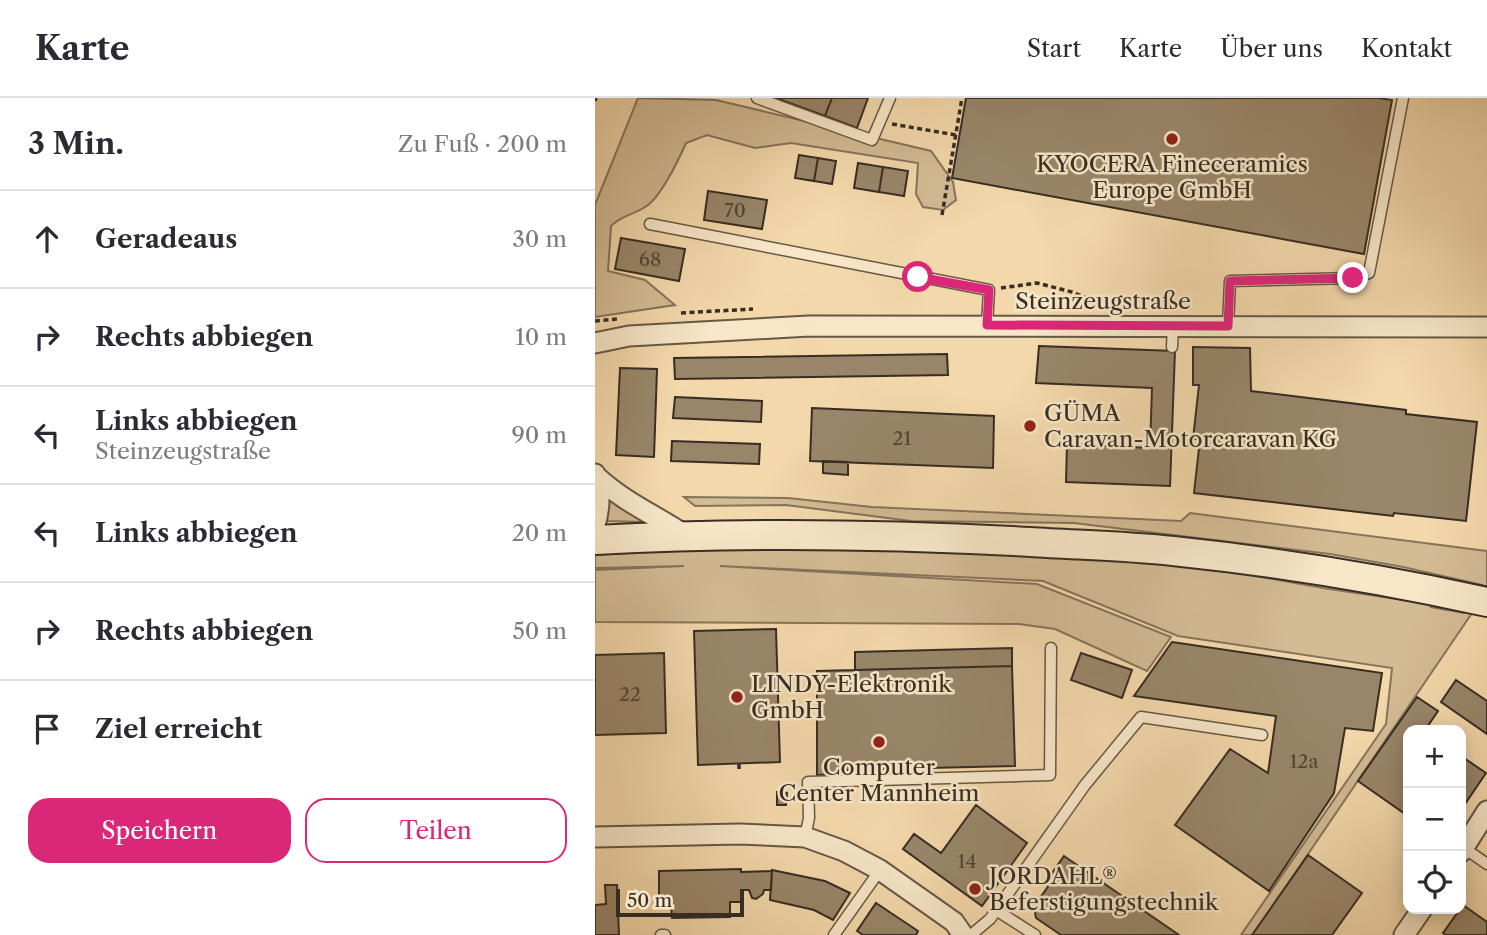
<!DOCTYPE html>
<html lang="de">
<head>
<meta charset="utf-8">
<style>
	body { margin:0; font-family:"Libre Caslon Text",serif; background:#f7f7f7; color:#2b2b33 }
	.controls { position:absolute; right:21px; bottom:21px; display:grid; overflow:hidden; border-radius:14px; box-shadow:0 4px 18px #0003 }
	.controls button { width:63px; height:63px; display:grid; place-items:center; padding:0; border:0; border-bottom:2px solid #e1e1e2; background:#fff; color:#2b2b33; font:35px sans-serif }
	.scale { position:absolute; left:21px; bottom:18px; width:128px; box-sizing:border-box; padding-left:7px; border:4px solid #372d23; border-top:0; font-size:19px; line-height:24px; white-space:nowrap; color:#372d23; -webkit-text-stroke:5px #f7e6c8; paint-order:stroke }
	.stop { position:absolute; width:21px; height:21px; margin:-16px; border:5px solid #db2777; border-radius:50%; background:#fff }
	.stop.end { background:#db2777; border-color:#fff; box-shadow:0 2px 7px #0008 }
	.list { margin:0; padding:0; list-style:none }
	h2 { display:flex; justify-content:space-between; align-items:center; height:91px; margin:0; padding:0 28px; font-size:30px }
	h2 small { font-size:23px; font-weight:400; color:#7c7c81 }
	.list li { display:grid; grid-template-columns:46px 1fr auto; gap:21px; align-items:center; box-sizing:border-box; height:98px; padding:0 28px; border-top:2px solid #e1e1e2 }
	.list b { display:block; font-size:26px; white-space:nowrap }
	.list p { margin:0; font-size:23px; white-space:nowrap; color:#7c7c81 }
	.list em { font-size:23px; font-style:normal; color:#7c7c81 }
	.actions { display:flex; gap:14px; padding:21px 28px }
	.actions a { flex:1; padding:16px 0; border:2px solid #db2777; border-radius:21px; text-align:center; font-size:24px; color:#db2777 }
	.actions .main { background:#db2777; color:#fff }
	.icon { flex:none; width:38px; height:38px; fill:none; stroke:currentColor; stroke-width:2; stroke-linecap:round; stroke-linejoin:round }
	.map { position:relative; flex:none; width:892px; height:837px; overflow:hidden }
	header { display:flex; align-items:center; gap:42px; box-sizing:border-box; height:98px; padding:0 35px; background:#fff; border-bottom:2px solid #e1e1e2 }
	header strong { font-size:33px }
	nav { display:flex; gap:38px; margin-inline-start:auto; font-size:24px }
	main { display:flex }
	aside { flex:1; background:#fff }
	.map>svg:first-child { display:block }
	.green { fill:#d3bb94; stroke:#85745c; stroke-width:2 }
	.building { fill:#99866a; stroke:#372d23; stroke-width:2 }
	.lines { fill:none; stroke-linecap:round; stroke-linejoin:round }
	.lane-casing { stroke:#665845; stroke-width:13 }
	.street-casing { stroke:#665845; stroke-width:23 }
	.secondary-casing { stroke:#372d23; stroke-width:32 }
	.path { stroke:#372d23; stroke-width:3.5; stroke-dasharray:5 3.5; stroke-linecap:butt }
	.lane { stroke:#f7e6c8; stroke-width:10 }
	.street { stroke:#f7e6c8; stroke-width:19 }
	.secondary { stroke:#f7e6c8; stroke-width:28 }
	.route { stroke:#db2777; stroke-width:9 }
	.poi-dot { fill:#8f2418; stroke:#f7e6c8; stroke-width:2.5 }
	.labels { text-anchor:middle; stroke-width:5; stroke-linejoin:round; paint-order:stroke }
	.number-label { font-size:19px; fill:#504335 }
	.poi-label { font-size:23px; fill:#372d23; stroke:#f7e6c8; text-anchor:start }
	.street-label { font-size:23px; fill:#372d23; stroke:#f7e6c8 }
</style>
</head>
<body>
<header>
<strong>Karte</strong>
<nav><a>Start</a><a>Karte</a><a>Über uns</a><a>Kontakt</a></nav>
</header>
<main>
<aside>
<h2>3 Min.<small>Zu Fuß · 200 m</small></h2>
<ul class="list">
<li><svg class="icon" aria-label="ahead" viewBox="0 0 24 24"><path d="M12 20V5M6 11l6-6 6 6"/></svg><div><b>Geradeaus</b></div><em>30 m</em></li>
<li><svg class="icon" aria-label="right" viewBox="0 0 24 24"><path d="M7 20v-9h11M14 6l5 5-5 5"/></svg><div><b>Rechts abbiegen</b></div><em>10 m</em></li>
<li><svg class="icon" aria-label="left" viewBox="0 0 24 24"><path d="M17 20v-9H6M10 6l-5 5 5 5"/></svg><div><b>Links abbiegen</b><p>Steinzeugstraße</p></div><em>90 m</em></li>
<li><svg class="icon" aria-label="left" viewBox="0 0 24 24"><path d="M17 20v-9H6M10 6l-5 5 5 5"/></svg><div><b>Links abbiegen</b></div><em>20 m</em></li>
<li><svg class="icon" aria-label="right" viewBox="0 0 24 24"><path d="M7 20v-9h11M14 6l5 5-5 5"/></svg><div><b>Rechts abbiegen</b></div><em>50 m</em></li>
<li><svg class="icon" aria-label="arrive" viewBox="0 0 24 24"><path d="M6 21V4h12l-3 4 3 4H6"/></svg><div><b>Ziel erreicht</b></div></li>
</ul>
<div class="actions"><a class="main">Speichern</a><a>Teilen</a></div>
</aside>
<div class="map">
<svg width="892" height="837" viewBox="0 0 892 837">
	<rect width="100%" height="100%" fill="#f3d8ab"/>
	<filter id="stains"><feTurbulence type="fractalNoise" baseFrequency=".00286" numOctaves="4"/><feColorMatrix values="0 0 0 0 .2 0 0 0 0 .09 0 0 0 0 .02 0 0 0 .5 -.17"/></filter>
	<radialGradient id="worn" r=".72"><stop offset=".6" stop-color="#630" stop-opacity="0"/><stop offset="1" stop-color="#630" stop-opacity=".3"/></radialGradient>
	<path class="green" d="M43,0l78,2 215,51 22,31 3,18 -13,10 -20,-3 -7,-13 2,-31 -127,-20 -36,5 -48,-13 -21,8c-7,16 -26,56 -41,64 -12,8 -23,8 -34,19l-3,45 37,9 30,25 -80,12v-112z
		M12,398l37,24 -1,2 -36,-1z
		M89,399l104,1 84,9 309,14 9,-8 297,38v40l-234,344h-12l145,-211 6,-56 -214,-32 -135,-55 -323,-15 317,18 134,53 -24,34 -92,-42 -36,-5 -424,-2v-52l89,-4 -89,2v-13l172,-11 200,6 216,13 140,25 107,16 1,3 33,6 18,-28 -79,-18 -73,-13 -256,-31 -163,-2 -125,-16 -91,1z"/>
	<path class="building" d="M181,0h56l-7,18z
		M237,0h36l-11,30 -32,-12z
		M371,0h412l14,2 -28,154 -412,-76z
		M204,57l19,3 -4,23 -19,-3z
		M223,60l18,3 -4,23 -18,-3z
		M263,65l25,4 -4,25 -25,-4z
		M288,69l25,4 -4,25 -25,-4z
		M113,93l59,9 -5,29 -58,-9z
		M26,140l64,11 -6,32 -64,-12z
		M444,248l136,5 -5,135 -104,-4 1,-38 83,4 2,-60 -116,-5z
		M598,249l57,1 1,43 155,19v4l71,8 -11,99 -72,-8 -1,3 -199,-23 6,-54h-7l6,-54h-6z
		M352,256l1,21 -273,4 -1,-21z
		M25,270l37,1 -3,88 -38,-2z
		M80,299l87,4 -1,21 -88,-4z
		M217,310l182,8 -1,52 -183,-7z
		M77,343l88,3 -1,20 -88,-3z
		M228,363l25,1v13l-25,-2z
		M181,531l4,133 -82,3 -4,-134z
		M577,544l210,31 -9,58 -28,-3 -11,65 -65,98 -94,-66 55,-76 38,24 8,-57 -142,-20z
		M417,550v18l-157,4v-18z
		M69,555l2,80 -71,2v-80z
		M486,555l51,17 -10,28 -51,-18z
		M417,568l3,100 -174,4 -1,4 -23,1v-104z
		M861,582l31,21v33l-46,-32z
		M822,599l21,14 -13,19h-17v86l-50,-35z
		M866,658l25,17 -25,37z
		M182,694l10,1 -1,12h-9z
		M381,707l51,38 -45,63 -79,-57 11,-15 27,19z
		M713,757l54,38 -30,42h-80z
		M469,758l115,79h-118l-25,-17 -2,-11 17,-25 -3,-3z
		M146,771v3l31,-1 -1,19h-7l-1,4 -7,5 -4,-1 -3,-8h-8l1,12h-12v15l-58,1 -1,-14h-12v-33z
		M177,772l53,11 25,12 -17,27 -19,-10 -44,-10z
		M10,787h12l2,50h-24v-30l11,-1z
		M281,805l42,28 -2,4h-53l-6,-4z
		M868,807l24,17v13h-41l-3,-2z"/>
	<g class="lines">
		<g class="lane-casing">
			<path id="lane" d="M162,0l115,42 18,-42
				M55,126l339,66 -2,35
				M633,228l2,-45 123,-3 16,-5 34,-175
				M577,249l1,-21
				M210,739l4,-19 -1,-36 242,-7 1,-127
				M869,750l23,16
				M401,812l39,25
				M66,837h4
				M239,837l46,-65
				M376,837l19,-16 95,-134 56,-68 121,18"/>
		</g>
		<g class="street-casing">
			<path id="street" d="M0,245l34,-7 180,-10 678,1
				M0,376c5,16 5,35 0,51
				M2,379c27,25 58,38 88,58
				M0,739l145,-3 65,3 39,14 36,19 74,52 9,13
				M866,754l26,-41
				M809,837l18,-26"/>
		</g>
		<g class="secondary-casing">
			<path id="secondary" d="M0,442c145,-8 290,-6 435,2 47,3 96,4 143,9 106,11 210,28 314,51"/>
		</g>
		<path class="path" d="M0,3l1,-3
			M297,26l64,11
			M347,117l20,-117
			M406,190l36,-5 35,9 36,15
			M86,215l72,-4
			M0,223l22,-2
			M144,666v6"/>
		<use href="#lane" class="lane"/>
		<use href="#street" class="street"/>
		<use href="#secondary" class="secondary"/>
	</g>
	<g class="lines">
		<path class="route" d="M323,179l71,13 -2,35 241,1 2,-45 123,-3"/>
	</g>
	<g class="poi-dot">
		<circle cx="577" cy="41" r="7"/>
		<circle cx="435" cy="328" r="7"/>
		<circle cx="142" cy="599" r="7"/>
		<circle cx="284" cy="644" r="7"/>
		<circle cx="380" cy="791" r="7"/>
	</g>
	<g class="labels">
		<g class="number-label">
			<text x="140" y="119">70</text>
			<text x="55" y="168">68</text>
			<text x="307" y="347">21</text>
			<text x="35" y="603">22</text>
			<text x="709" y="670">12a</text>
			<text x="372" y="770">14</text>
		</g>
		<g class="poi-label">
			<text x="577" y="74" text-anchor="middle">KYOCERA Fineceramics<tspan x="577" dy="26">Europe GmbH</tspan></text>
			<text x="449" y="323">GÜMA<tspan x="449" dy="26">Caravan-Motorcaravan KG</tspan></text>
			<text x="156" y="594">LINDY-Elektronik<tspan x="156" dy="26">GmbH</tspan></text>
			<text x="284" y="677" text-anchor="middle">Computer<tspan x="284" dy="26">Center Mannheim</tspan></text>
			<text x="394" y="786">JORDAHL®<tspan x="394" dy="26">Beferstigungstechnik</tspan></text>
		</g>
		<g class="street-label">
			<text x="508" y="211">Steinzeugstraße</text>
		</g>
	</g>
	<rect width="100%" height="100%" filter="url(#stains)"/>
	<rect width="100%" height="100%" fill="url(#worn)"/>
</svg>
<div class="controls">
<button>+</button>
<button>−</button>
<button><svg class="icon" aria-label="locate" viewBox="0 0 24 24"><circle cx="12" cy="12" r="6"/><path d="M12 2v4M12 18v4M2 12h4M18 12h4"/></svg></button>
</div>
<div class="scale">50 m</div>
<div class="stop" style="left:323px;top:179px"></div>
<div class="stop end" style="left:758px;top:180px"></div>
</div>
</main>
</body>
</html>
